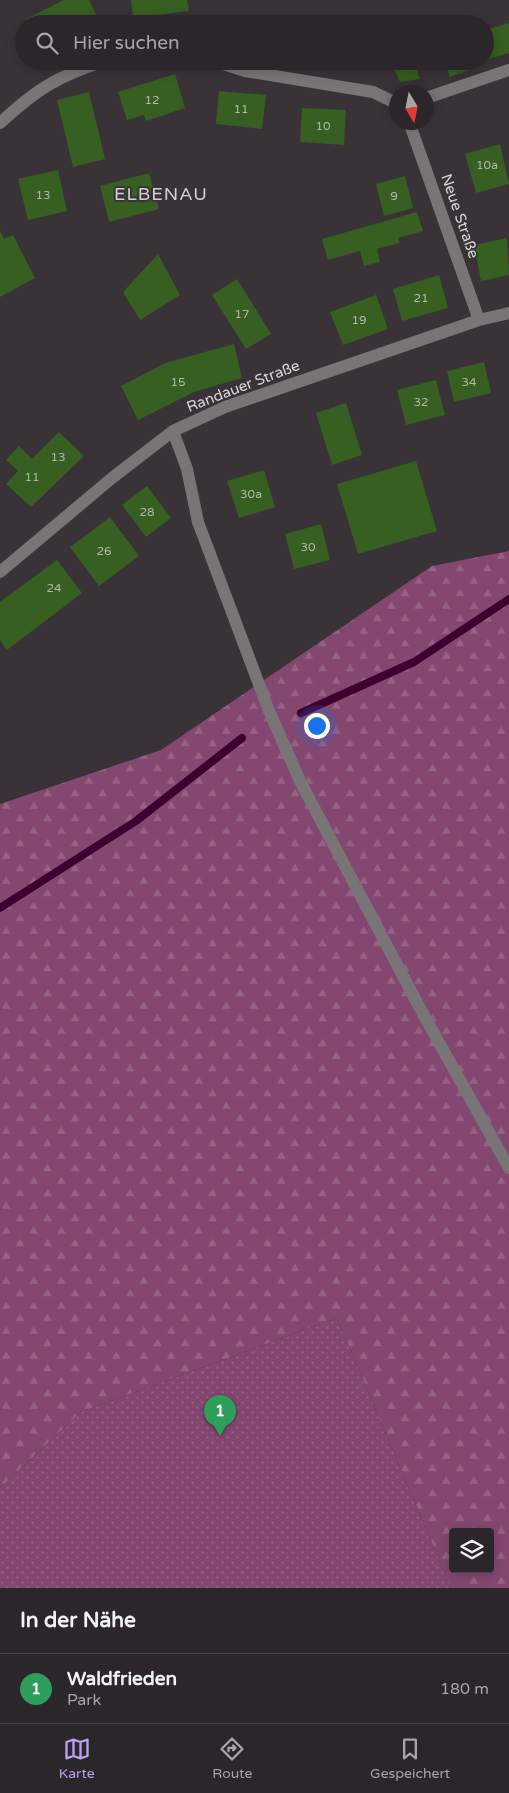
<!DOCTYPE html>
<html lang="de">
<head>
<meta charset="utf-8">
<style>
	body { margin:0; font-family:"Varela Round",sans-serif; background:#332e31; color:#f1f3f6 }
	.controls { position:absolute; right:15px; bottom:15px; display:grid; overflow:hidden; border-radius:5px; box-shadow:0 2px 12px #0003 }
	.controls button { width:45px; height:45px; display:grid; place-items:center; padding:0; border:0; border-bottom:1px solid #474346; background:#2b2629; color:#f1f3f6; font:25px sans-serif }
	.compass { position:absolute; left:389px; top:85px; width:45px; height:45px; border-radius:50%; background:#2b2629; box-shadow:0 2px 12px #0003; rotate:170deg }
	.you { position:absolute; left:316px; top:725px; width:18px; height:18px; margin:-12px; border:4px solid #fff; border-radius:50%; background:#1a73e8; box-shadow:0 0 0 8px #1a73e833 }
	.badge { display:grid; place-items:center; width:32px; height:32px; border-radius:50%; background:#bca0f2; color:#fff; font-size:16px; font-weight:700 }
	.pin { position:absolute; translate:-50% -41px; filter:drop-shadow(0 1px 2px #0008) }
	.pin::after { content:''; position:absolute; top:26px; width:18px; height:15px; background:inherit; clip-path:polygon(0 0,100% 0,50% 100%) }
	.list { margin:0; padding:0; list-style:none }
	h2 { display:flex; justify-content:space-between; align-items:center; height:65px; margin:0; padding:0 20px; font-size:21px }
	h2 small { font-size:16px; font-weight:400; color:#a6a5a8 }
	.list li { display:grid; grid-template-columns:32px 1fr auto; gap:15px; align-items:center; box-sizing:border-box; height:70px; padding:0 20px; border-top:1px solid #474346 }
	.list b { display:block; font-size:19px; white-space:nowrap }
	.list p { margin:0; font-size:16px; white-space:nowrap; color:#a6a5a8 }
	.list em { font-size:16px; font-style:normal; color:#a6a5a8 }
	.icon { flex:none; width:28px; height:28px; fill:none; stroke:currentColor; stroke-width:2; stroke-linecap:round; stroke-linejoin:round }
	.map { position:relative; flex:none; width:509px; height:1588px; overflow:hidden }
	.search { position:absolute; background:#2b2629; box-shadow:0 2px 12px #0003; left:15px; right:15px; top:15px; height:55px; display:flex; align-items:center; gap:12px; box-sizing:border-box; padding:0 18px; border-radius:28px; color:#a6a5a8; font-size:19px }
	.sheet { height:135px; background:#2b2629 }
	nav { display:flex; justify-content:space-around; align-items:center; box-sizing:border-box; height:70px; border-top:1px solid #474346; background:#2b2629; font-size:14px; color:#a6a5a8 }
	nav a { display:grid; justify-items:center; gap:2px }
	nav .on { color:#bca0f2 }
	.map>svg:first-child { display:block }
	.forest { fill:url(#forest-firs); fill-rule:evenodd }
	.garden { fill:url(#garden-dots) }
	.lines { fill:none; stroke-linecap:round; stroke-linejoin:round }
	.stream { stroke:#3c012e; stroke-width:8 }
	.building { fill:#365f21 }
	.minor { stroke:#797577; stroke-width:12 }
	.labels { text-anchor:middle; stroke-width:4; stroke-linejoin:round; paint-order:stroke }
	.number-label { font-size:12px; fill:#b0b8aa }
	.street-label { font-size:15px; fill:#d9d5d8; stroke:#393337 }
	.quarter-label { font-size:18px; letter-spacing:1px; fill:#d8cfd4; stroke:#393337 }
</style>
</head>
<body>
<div class="map">
<svg width="509" height="1588" viewBox="0 0 509 1588">
	<defs>
		<pattern id="forest-firs" width="22" height="20" patternUnits="userSpaceOnUse" patternTransform="scale(1.25)"><rect width="22" height="20" fill="#844870"/><path d="M5 1l3.5 6h-7zM16 11l3.5 6h-7z" fill="#956284"/></pattern>
		<pattern id="garden-dots" width="8" height="8" patternUnits="userSpaceOnUse" patternTransform="scale(1.25)"><rect width="8" height="8" fill="#844870"/><path d="M2 2h.1M6 6h.1" fill="none" stroke="#956284" stroke-width="1.8" stroke-linecap="round"/></pattern>
	</defs>
	<rect width="100%" height="100%" fill="#393337"/>
	<path class="forest" d="M509,551v1037h-58l-114,-270 -256,94 -81,76v-684l161,-54 271,-184zM453,1532h37v37h-37z"/>
	<path class="garden" d="M337,1318l114,270h-451v-100l81,-76z"/>
	<g class="lines">
		<path class="stream" d="M301,713l113,-51 95,-63
			M0,908l136,-87 106,-83"/>
	</g>
	<path class="building" d="M64,0h25l12,24h-73l-2,-5z
		M131,0h56l2,11 -56,7z
		M509,23v30l-24,7v-30z
		M334,61h28l-1,4z
		M391,61h43l-18,7 4,11 -20,3z
		M444,61h22l3,9 -19,7z
		M175,74l10,34 -39,13 -2,-6 -17,5 -9,-28z
		M219,91l47,4 -4,34 -46,-5z
		M89,92l16,67 -32,8 -16,-67z
		M302,108l44,2 -2,35 -44,-3z
		M500,144l9,40 -33,9 -11,-39z
		M58,170l9,41 -39,9 -10,-41z
		M149,173l10,36 -50,13 -9,-36z
		M405,176l8,32 -29,8 -8,-32z
		M417,212l6,19 -25,7 2,5 -23,6 3,13 -16,4 -4,-15 -32,9 -6,-21z
		M0,231l4,8 9,-4 22,43 -35,19z
		M507,238l2,37 -28,6 -7,-36z
		M158,254l22,41 -40,25 -17,-28z
		M439,275l9,33 -46,13 -9,-32z
		M237,279l34,55 -25,15 -34,-54z
		M376,295l12,34 -45,16 -13,-33z
		M234,344l8,34 -48,14 -56,28 -17,-34 44,-23z
		M484,362l7,31 -37,9 -7,-31z
		M436,380l9,35 -39,10 -9,-35z
		M346,403l16,52 -30,10 -16,-52z
		M59,432l25,24 -53,51 -25,-23 12,-13 -12,-11 13,-14 13,13z
		M416,461l21,70 -79,23 -21,-70z
		M264,470l11,37 -36,11 -12,-37z
		M147,486l24,32 -25,19 -24,-32z
		M110,517l29,39 -40,30 -29,-39z
		M321,524l9,36 -36,9 -9,-35z
		M57,560l25,33 -75,57 -7,-10v-38z"/>
	<g class="lines">
		<path class="minor" d="M214,61l31,10 128,21 23,11
			M426,98l83,-28
			M409,122l70,198
			M0,123c37,-34 56,-46 104,-62
			M173,431l14,38 11,53 71,189 32,72 121,229 87,156
			M0,572l112,-94 61,-47 52,-24 254,-87 30,-7"/>
	</g>
	<g class="labels">
		<g class="number-label">
			<text x="152" y="104">12</text>
			<text x="241" y="113">11</text>
			<text x="323" y="130">10</text>
			<text x="487" y="169">10a</text>
			<text x="43" y="199">13</text>
			<text x="394" y="200">9</text>
			<text x="421" y="302">21</text>
			<text x="242" y="318">17</text>
			<text x="359" y="324">19</text>
			<text x="178" y="386">15</text>
			<text x="469" y="386">34</text>
			<text x="421" y="406">32</text>
			<text x="58" y="461">13</text>
			<text x="32" y="481">11</text>
			<text x="251" y="498">30a</text>
			<text x="147" y="516">28</text>
			<text x="308" y="551">30</text>
			<text x="104" y="555">26</text>
			<text x="54" y="592">24</text>
		</g>
		<g class="street-label">
			<text transform="translate(460 216) rotate(71)" y="5">Neue Straße</text>
			<text transform="translate(243 386) rotate(-21)" y="5">Randauer Straße</text>
		</g>
		<g class="quarter-label">
			<text x="161" y="200">ELBENAU</text>
		</g>
	</g>
</svg>
<div class="controls">
<button><svg class="icon" aria-label="layers" viewBox="0 0 24 24"><path d="M12 4l9 5-9 5-9-5zM3 14l9 5 9-5"/></svg></button>
</div>
<svg class="compass" viewBox="-18 -18 36 36"><path d="M0-13l5 13h-10z" fill="#e53935"/><path d="M0 13l5-13h-10z" fill="#a6a5a8"/></svg>
<div class="you"></div>
<div class="pin badge" style="left:220px;top:1436px;background:#2e9e5b">1</div>
<div class="search"><svg class="icon" aria-label="search" viewBox="0 0 24 24"><circle cx="10" cy="10" r="6"/><path d="M15 15l6 6"/></svg>Hier suchen</div>
</div>
<section class="sheet">
<h2>In der Nähe<small></small></h2>
<ul class="list">
<li><span class="badge" style="background:#2e9e5b">1</span><div><b>Waldfrieden</b><p>Park</p></div><em>180 m</em></li>
</ul>
</section>
<nav>
<a class="on"><svg class="icon" aria-label="map" viewBox="0 0 24 24"><path d="M3 6l6-2 6 2 6-2v14l-6 2-6-2-6 2zM9 4v14M15 6v14"/></svg>Karte</a>
<a><svg class="icon" aria-label="directions" viewBox="0 0 24 24"><path d="M12 3l9 9-9 9-9-9zM9 14v-3h6M13 9l2 2-2 2"/></svg>Route</a>
<a><svg class="icon" aria-label="saved" viewBox="0 0 24 24"><path d="M7 4h10v16l-5-4-5 4z"/></svg>Gespeichert</a>
</nav>
</body>
</html>
